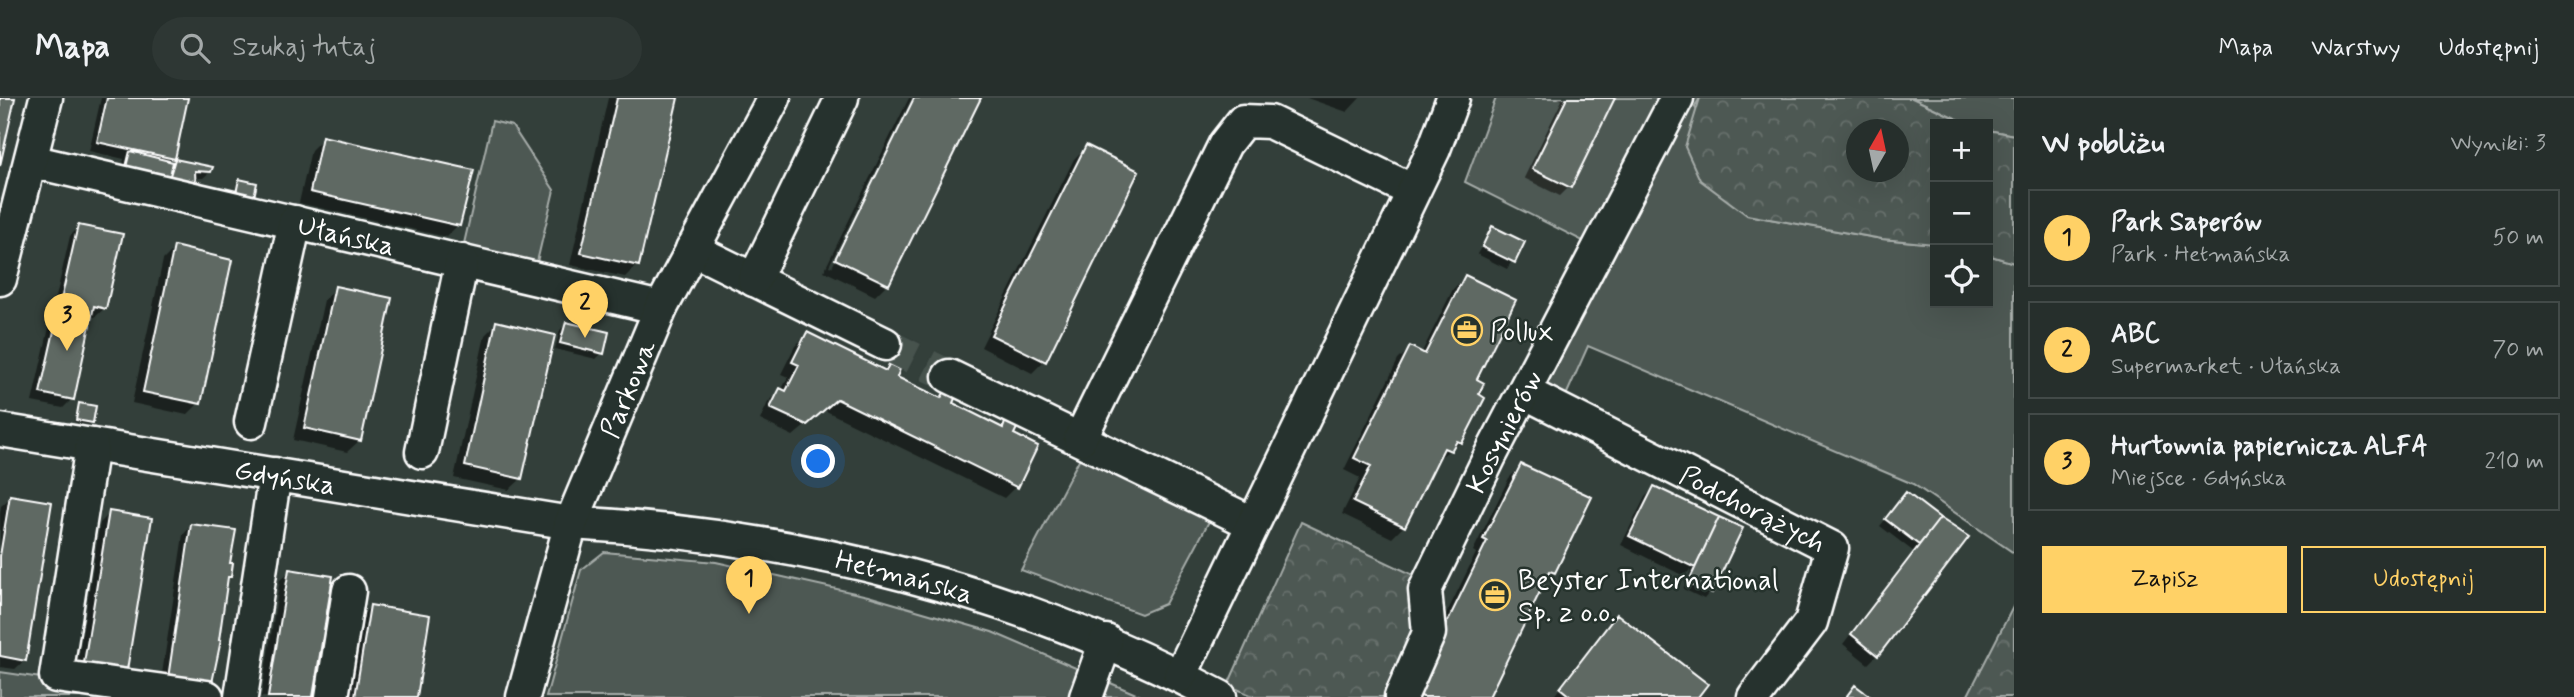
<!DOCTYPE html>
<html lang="pl">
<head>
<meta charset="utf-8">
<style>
	body { margin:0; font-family:Mynerve,sans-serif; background:#2e3734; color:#f1f3f6 }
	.controls { position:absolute; right:21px; top:21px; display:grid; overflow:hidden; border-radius:0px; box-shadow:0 7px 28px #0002 }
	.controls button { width:63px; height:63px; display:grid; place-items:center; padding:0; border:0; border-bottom:2px solid #424a48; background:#262f2c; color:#f1f3f6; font:35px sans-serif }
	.compass { position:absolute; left:1846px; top:21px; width:63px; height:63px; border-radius:50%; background:#262f2c; box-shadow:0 7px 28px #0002; rotate:9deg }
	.you { position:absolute; left:819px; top:364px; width:24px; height:24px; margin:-18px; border:5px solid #fff; border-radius:50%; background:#1a73e8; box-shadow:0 0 0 10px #1a73e833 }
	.badge { display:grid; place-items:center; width:46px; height:46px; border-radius:50%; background:#ffd166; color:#111; font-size:23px; font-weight:700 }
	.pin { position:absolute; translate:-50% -58px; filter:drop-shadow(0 2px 4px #0008) }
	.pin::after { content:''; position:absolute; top:37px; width:24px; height:21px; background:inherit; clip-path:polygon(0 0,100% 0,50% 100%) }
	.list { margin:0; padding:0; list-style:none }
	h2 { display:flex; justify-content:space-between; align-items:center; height:91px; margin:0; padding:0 28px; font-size:30px }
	h2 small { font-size:23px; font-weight:400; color:#a4a9a9 }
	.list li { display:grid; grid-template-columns:46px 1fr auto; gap:21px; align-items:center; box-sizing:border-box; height:98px; margin:0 14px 14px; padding:0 14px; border:2px solid #424a48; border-radius:0px }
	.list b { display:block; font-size:26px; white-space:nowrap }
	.list p { margin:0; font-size:23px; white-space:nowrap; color:#a4a9a9 }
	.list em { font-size:23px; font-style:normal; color:#a4a9a9 }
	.actions { display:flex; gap:14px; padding:21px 28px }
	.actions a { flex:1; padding:16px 0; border:2px solid #ffd166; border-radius:0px; text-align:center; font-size:24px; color:#ffd166 }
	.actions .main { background:#ffd166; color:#111 }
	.icon { flex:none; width:38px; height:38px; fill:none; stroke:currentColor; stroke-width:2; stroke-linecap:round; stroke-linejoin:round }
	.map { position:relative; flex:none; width:2014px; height:599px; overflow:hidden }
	header { display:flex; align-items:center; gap:42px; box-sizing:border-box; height:98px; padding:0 35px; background:#262f2c; border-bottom:2px solid #424a48 }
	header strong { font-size:33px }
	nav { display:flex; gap:38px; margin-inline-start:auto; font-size:24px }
	.search { width:490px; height:63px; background:#2e3734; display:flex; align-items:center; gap:18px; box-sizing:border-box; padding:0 24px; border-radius:38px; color:#a4a9a9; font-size:26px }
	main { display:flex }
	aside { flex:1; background:#262f2c }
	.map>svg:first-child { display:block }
	.green { fill:#4d5853; stroke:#a6aca9; stroke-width:2 }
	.forest { fill:url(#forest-crowns); stroke:#a6aca9; stroke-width:2; fill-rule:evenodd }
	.shadow { fill:#0007 }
	.building { fill:#5f6964; stroke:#fff; stroke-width:2 }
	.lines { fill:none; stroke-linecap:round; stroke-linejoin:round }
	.minor-tunnel { stroke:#47524e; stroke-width:32; stroke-dasharray:32 16; stroke-linecap:butt }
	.minor-casing { stroke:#fff; stroke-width:37 }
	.minor { stroke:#26332d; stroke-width:32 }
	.labels { text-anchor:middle; stroke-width:5; stroke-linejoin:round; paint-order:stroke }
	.street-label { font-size:28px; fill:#fff; stroke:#26332d }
	.poi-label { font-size:28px; fill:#fff; stroke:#26332d; text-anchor:start }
</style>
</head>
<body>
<header>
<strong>Mapa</strong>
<div class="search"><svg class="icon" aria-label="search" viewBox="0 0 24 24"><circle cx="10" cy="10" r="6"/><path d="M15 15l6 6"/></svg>Szukaj tutaj</div>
<nav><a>Mapa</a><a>Warstwy</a><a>Udostępnij</a></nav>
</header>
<main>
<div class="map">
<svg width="2014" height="599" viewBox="0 0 2014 599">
	<defs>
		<pattern id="forest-crowns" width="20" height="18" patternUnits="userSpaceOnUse" patternTransform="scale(1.75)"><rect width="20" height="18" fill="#4d5853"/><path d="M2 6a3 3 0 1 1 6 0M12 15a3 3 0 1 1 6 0" fill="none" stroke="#68716d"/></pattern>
	</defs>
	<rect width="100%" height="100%" fill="#333f3a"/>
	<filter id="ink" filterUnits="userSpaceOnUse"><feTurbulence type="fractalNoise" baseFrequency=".0143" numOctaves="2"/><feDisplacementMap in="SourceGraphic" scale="14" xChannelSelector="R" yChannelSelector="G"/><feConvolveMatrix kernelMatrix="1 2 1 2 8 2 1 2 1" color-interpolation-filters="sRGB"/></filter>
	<g filter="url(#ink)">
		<path class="green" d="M1496,0h204l-5,8 52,109 135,24 53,5v59h53v-48l26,8v290l-101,-69 -325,-138 -23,52 -19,-15 65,-128 -146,-73z
			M1912,0h102v37l-26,-5v-6h-20z
			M492,23l20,5 42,64 -18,76 -73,-18z
			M1083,354l131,60 -49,92 -24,10 -120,-44z
			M604,454l112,10 152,34 124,36 151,65h-597l35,-127z
			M0,574l172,25h-172z"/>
		<path class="forest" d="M1700,0h212l56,26h-33v120l-53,-5 -135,-24 -47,-35 -15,-33zM1856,32h42v42h-42z
			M1988,32l26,5v128l-26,-8z
			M1301,424l119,56 -8,52 -27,67h-130l-27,-12z
			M2014,507v92h-47z"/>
		<path class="shadow" d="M101,0h85l-16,63 40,7v4l-7,6 -84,3 5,-22 -35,-8z
			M608,0h68l-39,167 -12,12 -55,-12z
			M909,0h3l-83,168 3,1 84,-169h63l-92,186 -12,12 -51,-25z
			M1307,0h53l-13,14z
			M1558,0h55l-44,89 -9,9 -36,-18 38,-78z
			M323,40l135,87 -12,12 -147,-34 12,-53z
			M1086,49l-42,214 -12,12 -51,-26 93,-188z
			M79,129l26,81 -10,9 -5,-1 -18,83 -9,9 -31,-6 38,-166z
			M1493,130l30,15 -16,26 -30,-15z
			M175,150l24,155 -12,12 -55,-12 31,-143z
			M1465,179l10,103 -14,62 -26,19 -31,65 -12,12 -50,-24 18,-36 -16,-8 54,-110 12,-12 11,6 32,-65z
			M336,190l23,153 -12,11 -54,-12 31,-140z
			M497,225l24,156 -12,11 -55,-12 31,-143z
			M566,226l36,29 -6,6 -41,-10 5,-19z
			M807,236l76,38 7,-6 4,12 45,21 6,-6 5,11 50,24 6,-6 6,13 4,51 -12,12 -180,-88 -31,26 -33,-16 8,-18 13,-11 7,-14 -7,-3 14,-28z
			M79,307l12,18 -2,2 -15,-3z
			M1521,368l69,32 -37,74 -11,12 -55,113h-81l70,-144 -3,-2 36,-73z
			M1654,390l86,41 -30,63 -6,7 -21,-10 9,-21 -8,8 -63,-31 24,-48z
			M1906,396l33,26 -62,135 -9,9 -25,-20 71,-92 -34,-26z
			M11,399l14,163 -10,9 -15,-2v-153l1,-8z
			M110,415l15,162 -50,3 25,-155z
			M192,427l36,39 2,13 -4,3 -9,61 -57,46 23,-152z
			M290,473l22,126h-51l19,-117z
			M370,509l45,90h-69l12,-78z
			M1617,518l79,81h-143z"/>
		<path class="building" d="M0,0h15l-15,68z
			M107,0h81l-13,61 -78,-17z
			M617,0h61l-39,168 -58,-13z
			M914,0h67l-92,187 -54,-26z
			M1567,0h48l-44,90 -39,-19z
			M322,38l152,34 -14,56 -150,-34z
			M1086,47l53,26 -93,191 -55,-27z
			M130,53l43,11 -5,23 -44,-10z
			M175,61l38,8 -2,5 -16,-1 1,20 -28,-9z
			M239,81l18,4 -5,23 -18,-3z
			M78,127l45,9 -17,75 -12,-3 -20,94 -34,-7z
			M1492,128l33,16 -10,21 -33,-16z
			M174,148l58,14 -31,144 -58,-12z
			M1465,177l51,25 -39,79 7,4 -5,11 6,4 -23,45 -5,-2 -6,10 -7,-3 -39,79 -52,-25 18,-36 -17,-8 56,-112 15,8z
			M335,188l57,12 -31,143 -57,-13z
			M496,223l59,14 -33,144 -57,-13z
			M566,224l43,10 -5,22 -44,-11z
			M807,234l79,39 3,-7 11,5 -3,8 44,21 4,-7 11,5 -3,7 50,25 3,-8 12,6 -4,8 24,12 -20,42 -181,-89 -30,26 -37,-17 10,-20 6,3 13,-26 -7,-3z
			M79,305l17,3 -3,17 -17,-3z
			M1521,366l71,33 -37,76 -5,-2 -61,126h-66l-10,-5 74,-151 -4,-2z
			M1654,388l65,31 -24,51 -66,-32z
			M1906,394l34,26 -21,27 -34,-26z
			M10,397l42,7 -26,159 -26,-5v-100z
			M109,413l43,7 -26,158 -43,-7z
			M1719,419l24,11 -31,65 -24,-10z
			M1940,420l29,19 -91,119 -27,-22z
			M191,426l45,6 -6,33h3l-2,14h-3l-9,63h2l-9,43 -44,-5z
			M289,471l44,7 -20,121h-45z
			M370,507l60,10 -13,82h-62z
			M1617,516l91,70 -10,13h-127l-11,-9z
			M1855,587l16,12h-25z"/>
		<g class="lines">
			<path class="minor-tunnel" d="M885,246l64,32"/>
			<g class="minor-casing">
				<g id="minor">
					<path id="s1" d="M31,63l630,147"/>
					<path d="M692,151l193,95"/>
					<path d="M0,181l46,-181"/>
					<path d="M754,182l88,-182"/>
					<path d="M949,278l303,147"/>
					<path id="s2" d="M1524,294l308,156 -21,74 -57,75"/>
					<path d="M251,324l44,-200"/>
					<path id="s3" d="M0,332l571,93c226,12 449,68 649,174"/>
					<path d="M1080,341l145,-295 18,-23 27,1 143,69"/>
					<path d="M92,347l-36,231 151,21"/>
					<path d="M422,354l40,-191"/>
					<path d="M1180,578l254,-527 19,-51"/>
					<path d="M241,599l34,-223"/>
					<path d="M332,599l17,-106"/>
					<path id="s4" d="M523,599l48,-174 90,-215 113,-210"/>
					<path d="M1086,599l20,-56"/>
					<path id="s5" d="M1401,599l28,-64 -4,-43 65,-134 187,-358"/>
				</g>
			</g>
			<use href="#minor" class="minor"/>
		</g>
	</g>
	<defs>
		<g id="office-ring" transform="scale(1.575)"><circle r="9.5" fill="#26332d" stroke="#ffd166" stroke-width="1.5"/><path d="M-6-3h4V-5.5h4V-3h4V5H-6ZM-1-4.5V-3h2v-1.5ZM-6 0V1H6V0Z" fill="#ffd166"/></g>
	</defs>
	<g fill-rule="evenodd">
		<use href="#office-ring" x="1467" y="232"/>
		<use href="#office-ring" x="1495" y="497"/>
	</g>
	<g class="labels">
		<g class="street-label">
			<text dy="10" stroke="none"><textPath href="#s1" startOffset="324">Ułańska</textPath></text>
			<text dy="10" stroke="none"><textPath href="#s4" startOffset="326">Parkowa</textPath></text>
			<text dy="10" stroke="none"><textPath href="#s5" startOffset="290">Kosynierów</textPath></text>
			<text dy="10" stroke="none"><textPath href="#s3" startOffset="289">Gdyńska</textPath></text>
			<text dy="10" stroke="none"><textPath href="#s2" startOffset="257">Podchorążych</textPath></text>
			<text dy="10" stroke="none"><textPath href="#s3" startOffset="917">Hetmańska</textPath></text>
		</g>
		<g class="poi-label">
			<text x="1490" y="242">Pollux</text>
			<text x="1518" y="491">Beyster International<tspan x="1518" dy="32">Sp. z o.o.</tspan></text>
		</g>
	</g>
</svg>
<div class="controls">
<button>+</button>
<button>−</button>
<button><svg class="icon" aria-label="locate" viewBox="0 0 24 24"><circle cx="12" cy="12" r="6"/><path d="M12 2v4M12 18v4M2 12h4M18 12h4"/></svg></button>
</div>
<svg class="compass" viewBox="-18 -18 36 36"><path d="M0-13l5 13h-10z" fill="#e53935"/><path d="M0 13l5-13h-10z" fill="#a4a9a9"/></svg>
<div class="you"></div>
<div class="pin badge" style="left:749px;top:516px">1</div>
<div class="pin badge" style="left:585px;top:240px">2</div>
<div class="pin badge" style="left:67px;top:253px">3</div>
</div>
<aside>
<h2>W pobliżu<small>Wyniki: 3</small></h2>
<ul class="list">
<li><span class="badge">1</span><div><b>Park Saperów</b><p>Park · Hetmańska</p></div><em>50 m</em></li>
<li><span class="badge">2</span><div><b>ABC</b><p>Supermarket · Ułańska</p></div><em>70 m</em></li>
<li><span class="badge">3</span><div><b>Hurtownia papiernicza ALFA</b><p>Miejsce · Gdyńska</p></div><em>210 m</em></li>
</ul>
<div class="actions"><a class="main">Zapisz</a><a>Udostępnij</a></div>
</aside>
</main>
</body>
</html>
